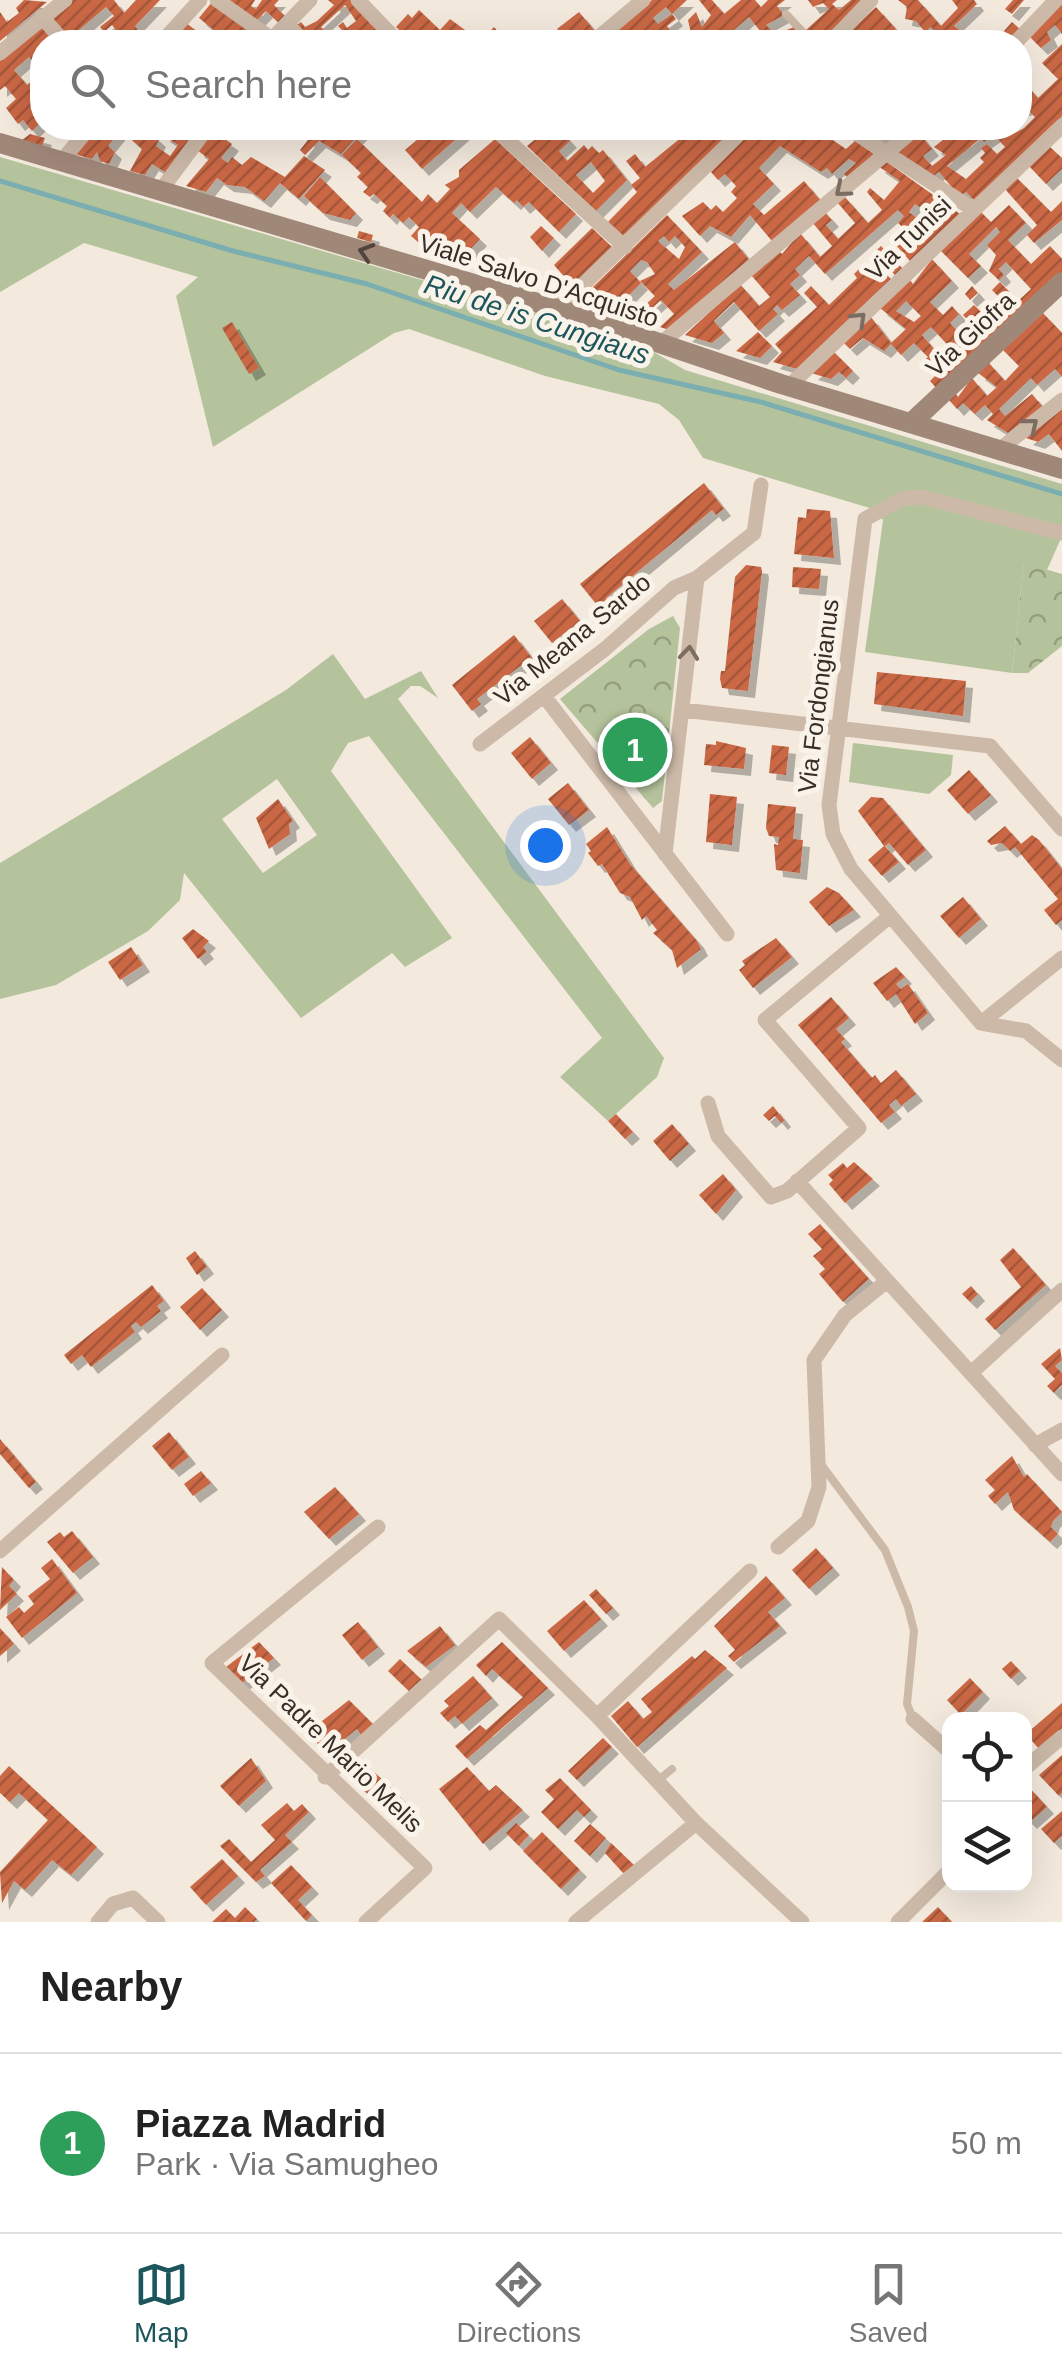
<!DOCTYPE html>
<html lang="en">
<head>
<meta charset="utf-8">
<style>
	body { margin:0; font-family:Helvetica,sans-serif; background:#f2f2f2; color:#222 }
	.controls { position:absolute; right:30px; bottom:30px; display:grid; overflow:hidden; border-radius:20px; box-shadow:0 10px 40px #0002 }
	.controls button { width:90px; height:90px; display:grid; place-items:center; padding:0; border:0; border-bottom:2px solid #e0e0e0; background:#fff; color:#222; font:50px sans-serif }
	.you { position:absolute; left:545px; top:845px; width:35px; height:35px; margin:-25px; border:8px solid #fff; border-radius:50%; background:#1a73e8; box-shadow:0 0 0 15px #1a73e833 }
	.badge { display:grid; place-items:center; width:65px; height:65px; border-radius:50%; background:#1c565c; color:#fff; font-size:32px; font-weight:700 }
	.pin { position:absolute; translate:-50% -50%; border:5px solid #fff; box-shadow:0 2px 10px #0006 }
	.list { margin:0; padding:0; list-style:none }
	h2 { display:flex; justify-content:space-between; align-items:center; height:130px; margin:0; padding:0 40px; font-size:42px }
	h2 small { font-size:32px; font-weight:400; color:#767676 }
	.list li { display:grid; grid-template-columns:65px 1fr auto; gap:30px; align-items:center; box-sizing:border-box; height:180px; padding:0 40px; border-top:2px solid #e0e0e0 }
	.list b { display:block; font-size:38px; white-space:nowrap }
	.list p { margin:0; font-size:32px; white-space:nowrap; color:#767676 }
	.list em { font-size:32px; font-style:normal; color:#767676 }
	.icon { flex:none; width:55px; height:55px; fill:none; stroke:currentColor; stroke-width:2; stroke-linecap:round; stroke-linejoin:round }
	.map { position:relative; flex:none; width:1062px; height:1922px; overflow:hidden }
	.search { position:absolute; background:#fff; box-shadow:0 10px 40px #0002; left:30px; right:30px; top:30px; height:110px; display:flex; align-items:center; gap:25px; box-sizing:border-box; padding:0 35px; border-radius:40px; color:#767676; font-size:38px }
	.sheet { height:310px; background:#fff }
	nav { display:flex; justify-content:space-around; align-items:center; box-sizing:border-box; height:140px; border-top:2px solid #e0e0e0; background:#fff; font-size:28px; color:#767676 }
	nav a { display:grid; justify-items:center; gap:5px }
	nav .on { color:#1c565c }
	.map>svg:first-child { display:block }
	.grass { fill:#b5c39c; fill-rule:evenodd }
	.forest { fill:url(#forest-crowns) }
	.lines { fill:none; stroke-linecap:round; stroke-linejoin:round }
	.stream { stroke:#7aaeb1; stroke-width:5 }
	.building { fill:url(#building-hatch); fill-rule:evenodd; filter:url(#shadow) }
	.lane { stroke:#ccb9a8; stroke-width:8 }
	.street { stroke:#ccb9a8; stroke-width:15 }
	.secondary { stroke:#a08879; stroke-width:20 }
	.oneway { stroke:#7b6d62 }
	.oneway2 { stroke:#52443c }
	.labels { text-anchor:middle; stroke-width:10; stroke-linejoin:round; paint-order:stroke }
	.street-label { font-size:25px; fill:#382e28; stroke:#faf3e9 }
	.water-label { font-size:28px; font-style:italic; fill:#1c565c; stroke:#faf3e9 }
</style>
</head>
<body>
<div class="map">
<svg width="1062" height="1922" viewBox="0 0 1062 1922">
	<defs>
		<pattern id="forest-crowns" width="20" height="18" patternUnits="userSpaceOnUse" patternTransform="scale(2.5)"><rect width="20" height="18" fill="#b5c39c"/><path d="M2 6a3 3 0 1 1 6 0M12 15a3 3 0 1 1 6 0" fill="none" stroke="#949f7f"/></pattern>
		<pattern id="building-hatch" width="6" height="6" patternUnits="userSpaceOnUse" patternTransform="scale(2.5)"><rect width="6" height="6" fill="#ca6844"/><path d="M-1 1l2-2M0 6l6-6M5 7l2-2" fill="none" stroke="#a55639"/></pattern>
		<filter id="shadow"><feDropShadow dx="7" dy="7" stdDeviation="0" flood-color="#0004"/></filter>
	</defs>
	<rect width="100%" height="100%" fill="#f3e9dd"/>
	<path class="grass" d="M0,157l638,186 47,27 377,114v52l-15,34 -23,-6 -12,109 -147,-21 18,-132 -10,-11 -170,-51 -24,-38 -20,-16 -114,-28 -136,-47 -15,4 -181,114 -37,-151 22,-19 -114,-34 -84,49z
		M333,654l32,45 56,-28 17,27 -18,-12h-9l-13,13 266,359 -7,19 -49,44 -48,-44 42,-39 -233,-302 -21,7 -17,28 121,167 -47,29 -13,-14 -91,65 -117,-145 -4,27 -32,31 -92,54 -56,14v-136l286,-173zM277,779l40,56 -54,38 -41,-54z
		M853,743l100,12 -2,20 -22,19 -80,-12z"/>
	<path class="forest" d="M1024,563l38,11v72l-34,27h-16z
		M673,616l7,12 -18,173 -9,7 -93,-109 89,-70z"/>
	<g class="lines">
		<path class="stream" d="M0,181l233,70 134,33 252,86 142,32 301,92"/>
	</g>
	<path class="building" d="M24,0l23,2 -47,39v-29l7,10 12,-9 -3,-5z
		M72,0h42l10,13 12,-13h24l-25,26 12,16h-38l10,-8 -7,-9 -8,7 -4,-5 14,-11 -8,-9 -39,33 -17,-21z
		M226,0h29l-4,6 5,3 6,-9h17l-5,5 12,12 -6,7 -14,-13 -11,11z
		M328,0h25l29,35 -9,7h-61l-15,-17 4,-3 4,5 12,-6 17,-16zM345,5l11,16 -9,7 -4,-6 -5,4 5,5 -16,11 -7,-8 4,-4 -3,-3z
		M652,0h35l-15,14 -6,-7 -13,11 5,6 14,-10 4,5 -9,7 12,16h-34l-6,-9 -7,6 2,3h-12l-9,-9z
		M699,0h13l12,14 17,-14h14l6,7 7,-7h17l-8,6 7,9 -18,10 17,17h-14l-20,-25 -29,25h-27l-5,-22 8,-8 6,15 9,-12z
		M808,0h29l-5,4 7,6 12,-10h15l-48,42 -13,-11 24,-22 -6,-6 -10,4z
		M898,0h20l23,26 17,-18 -6,-8h22l3,4 -23,22 21,16h-51l11,-10 -4,-5 -6,5 -9,-11 -11,-2 2,-12z
		M1013,0h11l-12,14 -7,-5z
		M212,2l51,38 -2,2h-78l-9,-6 11,-14 23,18 7,-9 -16,-13z
		M1062,2v32l-7,-9 -8,7 4,8 -10,8 -14,-14z
		M876,7l20,22 -14,13h-43z
		M419,10l21,20 10,-11 30,22 14,-14 12,14 -93,1 -17,-15 12,-13 4,4z
		M579,12l16,19 -14,11h-12l-12,-13z
		M1012,22l9,8 -9,9 -8,-8z
		M44,26l14,16h-16v42l-11,12 11,15v10l-10,10 -9,-11 -5,4 -12,-16 10,-9 -11,-13 -5,4v-29zM29,57l13,15 -15,13 -13,-15z
		M794,27l14,15h-15l-9,-11z
		M1062,44v72l-88,84 -8,-8 -6,5 -21,-25 -8,6 -34,-24 21,-22 14,17 -9,7 9,10 14,-11 -12,-8 15,-12 -8,-7h13l10,12 12,-10 -2,-2h35l6,5 9,-5 11,-11 -9,-9 -6,2v-32l18,20 20,-19 -16,-16zM994,135l11,12 -8,7 -10,-10 -6,4 4,5 -5,5 4,4 -18,17 -19,-13 34,-28 3,4z
		M60,128h21l-10,11z
		M96,128h49l14,12 -3,6 14,10 8,-11 -15,-10 5,-7 30,3 -30,43 -16,-10 -7,11 -15,-4 12,-22 -21,-19 -13,16 7,6 -6,12 -9,-3 -3,-9 -5,7 -18,-5z
		M294,128h71l-24,26 -22,-13 -14,14 -5,-5 8,-10z
		M418,128h43l3,4 -42,37 -17,-19 19,-16z
		M549,128h9l12,13 -11,10 8,10 17,-16 4,5 4,-4 7,7 4,-3 24,30 -31,31 -69,-65zM591,162l14,19 -12,12 -17,-18z
		M685,128h52l-114,108 -15,-14 29,-30 -6,-7 9,-7 -14,-17 9,-7 10,13 43,-35z
		M755,128h60l31,21 9,-8 19,13 -27,23 -3,-3 12,-11 -7,-4 -17,15 -5,-6 -6,4 -41,-26 -21,22 15,16 -21,20 11,11 40,-34 16,19 -48,41 -22,-26 -19,22 -21,-11 -10,10 -18,-20 21,-14 8,8 5,-5 7,7 14,-14 -6,-6 5,-6 -11,-12 -7,6 -7,-8z
		M866,128h41l-17,13 -4,-5 -7,5z
		M212,130l20,14 -11,14 7,5 4,-6 10,8 9,-8 34,20 19,-21 21,14 -26,29 -19,-16 -16,18 -19,-14 -18,-2 -10,-7 -11,14 -20,-6 23,-27 -12,-9z
		M30,134l15,4 -3,8 -20,-6z
		M357,139l65,63 6,-8 9,9 13,-14 -5,-4 14,-8v-7l36,-31 81,75 -17,18 -30,-30 -6,5 -6,-7 -3,3 -18,-16 -26,25 -9,-9 -9,10 28,26 -23,25 -28,-22 -5,5 -13,-11 8,-9 -10,-10 -6,6 -10,-9 -3,4 -7,-7 4,-5 -13,-12 -4,3 -7,-5 5,-5 -11,-10 4,-4 -19,-18z
		M1049,146l13,12v11l-16,15 -17,-18z
		M884,160l76,54 -50,47 -14,-16 10,-15 -8,-7 6,-7 -6,-6 -73,64 -16,-18 -14,13 5,6 -10,9 10,11 -18,15 -5,-5 -4,4 5,5 -19,17 -25,-29 -20,19 10,12 -12,10 -27,-8 55,-51 19,22 11,-9 -19,-22 28,-24 3,3 18,-21 20,24 12,-11 -20,-24 13,-10 7,8 -6,5 12,14 17,-16 -18,-21 7,-6 24,27 14,-13 -15,-18 3,-4 14,12 16,-19 -22,-15zM915,204l19,12 -9,8 -16,-12z
		M320,177l36,36 -6,7 -27,-7 -19,-17z
		M1017,178l34,34 11,-11v19l-28,23 -7,-8 10,-10 -32,-36z
		M1009,205l17,18 -18,17 23,24 19,-18 12,13v15l-124,116 -8,-9 5,-5 -13,-14 6,-5 -14,-14 -13,12 -10,-11 -7,7 -21,-13 -13,11 -6,-6 27,-26 20,26 15,-14 -26,-21 30,-28 3,4 19,-25 20,22 -22,21 13,13 9,-9 7,8 -9,9 17,18 11,-10 -15,-16 11,-10 8,8 17,-16 -7,-7 8,-8 18,19 13,-12 -25,-27 -7,7 5,6 -5,5 -10,-9 7,-16 -9,-10 13,-13 -4,-5 -27,27 12,12 -13,12 -27,-27 40,-39 10,10zM906,301l15,15 -7,6 -18,-11zM931,327l24,26 -10,9 -23,-27z
		M667,215l35,37 -34,32 6,6 61,-48 15,19 -81,69 -9,-3 14,-13 -13,-14 -23,21 -7,-3 24,-22 -15,-15 15,-7 -8,-12 -6,-2 -11,11 11,12 -25,25 -23,-21zM664,236l5,6 6,-6 10,11 -6,12 -21,-18z
		M541,226l13,12 -12,13 -12,-14z
		M592,228l20,19 -52,51 -8,-2 15,-16 -13,-15z
		M359,231l14,4 -2,7 -14,-4z
		M881,246l21,22 -7,7 -21,-22z
		M878,266l13,13 -94,90 -24,-7 9,-10 -7,-8 42,-37 -13,-14 7,-7 18,19 28,-27 -3,-4 6,-6 7,8z
		M972,286l6,7 -8,7 -5,-6z
		M1043,313l19,20v44l-7,-8 -18,16 -6,-7 -32,31 6,7 27,-22 10,12 -34,27 -21,-13 6,-6 -8,-9 -10,9 -12,-11 -6,6 -8,-9 7,-6 2,3 14,-19 15,18 10,-9 -19,-14 11,-10 16,18 14,-15 -16,-16z
		M232,322l27,46 -10,6 -27,-46z
		M758,332l14,14 -12,12 -24,-7z
		M834,352l19,19 -7,7 -7,-6 -8,7 -20,-6z
		M1062,409v42l-13,-17 -11,8 -12,-4z
		M704,483l20,26 -8,6 -4,-5 -106,88 4,5 -9,7 -21,-26z
		M807,509l23,2 4,47 -40,-4 4,-37 8,1z
		M746,565l15,2 1,4 -14,120 -26,-3 -2,-9 1,-8h4l10,-94z
		M793,567l28,2 -2,20 -27,-2z
		M562,599l18,22 -28,22 -18,-22z
		M514,635l21,27 -9,7 -3,-5 -46,35 4,5 -9,7 -20,-26z
		M877,672l89,9 -3,35 -89,-12z
		M530,737l21,26 -19,16 -21,-26z
		M716,741l30,7 -2,21 -40,-4 2,-21 10,1z
		M772,745l17,2 -3,28 -17,-2z
		M969,770l22,25 -23,19 -21,-24z
		M568,783l21,27 -20,15 -21,-26z
		M710,794l27,3 -5,48 -26,-3z
		M871,797l12,1 43,52 -18,15 -19,-22 -4,3 14,16 -17,14 -14,-16 16,-14 -26,-35z
		M278,799l15,22 -4,3 1,10 -21,15 -13,-31z
		M768,804l28,3 -3,32 10,1 -3,33 -24,-3 -2,-26 4,1 1,-8 -10,-1 -3,-8z
		M1005,826l16,18 11,-9 7,5 23,29v51l-6,5 -12,-15 14,-11 -43,-52 -5,4 -8,-8 -11,2 -4,-4z
		M607,827l23,37 67,77 4,8 -24,19 -5,-18 -19,-17 4,-3 -11,-14 -4,4 -12,-23 -10,-4 -18,-29 -4,2 -10,-13 3,-2 -5,-7z
		M827,887l12,6 15,17 -25,16 -20,-24z
		M963,897l18,22 -22,19 -19,-22z
		M193,929l16,12 -6,6 4,5 -9,7 -16,-21z
		M776,938l16,19 -39,31 -14,-18 6,-5 -3,-4z
		M131,947l12,18 -23,15 -12,-18z
		M896,967l9,10 -9,7 5,5 7,-5 20,29 -13,11 -19,-30 -9,7 -14,-18z
		M831,997l18,21 -13,11 9,10 -4,3 31,36 3,-3 6,8 15,-13 20,24 -15,12 -5,-7 -7,6 6,7 -14,11 -83,-98z
		M773,1106l11,14 -3,3 -6,-7 -6,5 -6,-6z
		M616,1114l17,18 -8,7 -17,-18z
		M672,1124l17,20 -19,17 -17,-20z
		M854,1162l19,17 -28,24 -16,-19 4,-4 -5,-5 15,-12 4,5z
		M723,1174l13,16 -20,24 -17,-19z
		M820,1224l49,55 -26,23 -24,-28 6,-5 -12,-13 9,-7 -14,-15z
		M1013,1248l33,37 -51,45 -10,-11 36,-32 -21,-27z
		M195,1251l12,16 -10,8 -11,-17z
		M152,1285l12,16 -7,5 4,5 -20,16 -5,-5 -5,4 4,6 -44,35 -9,-12 -11,9 -7,-9z
		M971,1286l7,8 -8,8 -8,-8z
		M202,1288l20,22 -22,20 -20,-23z
		M1060,1348l2,12 -7,6 7,7v12l-8,8 -7,-7 8,-7 -14,-15z
		M169,1432l20,25 -17,13 -20,-24z
		M0,1439l36,43 -7,6 -29,-34z
		M1012,1456l12,21 3,-3 35,38 -9,9 -2,6 7,7 -8,8 -36,-32 -6,-18 -13,12 -7,-8 7,-6 -10,-10z
		M201,1471l10,12 -18,13 -9,-12z
		M335,1487l24,27 -30,25 -25,-27z
		M72,1531l21,26 -20,16 -26,-31 13,-10 4,5z
		M816,1548l17,20 -24,21 -17,-19z
		M52,1559l25,34 -55,45 -16,-21 13,-10 5,6 10,-9 -6,-8 22,-17 -9,-11z
		M2,1567l12,13 -5,6 8,8 -17,16z
		M766,1576l19,22 -17,14 12,14 -46,36 -6,-6 7,-6 -21,-24z
		M596,1589l17,19 -7,6 -17,-19z
		M584,1600l17,19 -37,32 -17,-20z
		M358,1622l20,25 -16,13 -20,-25z
		M440,1626l15,19 -29,22 -19,-16z
		M0,1628l14,16 -14,12z
		M259,1642l15,16 -33,26 -15,-17z
		M502,1642l46,46 -81,71 -12,-13 25,-21 6,5 37,-33 -31,-28 -6,7 -10,-11z
		M705,1650l22,18 -90,79 -26,-31 17,-15 15,18 9,-7 -11,-13 51,-43 3,3z
		M400,1659l24,23 -13,11 -23,-22z
		M1011,1661l9,10 -9,8 -9,-10z
		M473,1676l19,22 -30,26 -7,-8 -7,6 -8,-9 9,-7 -5,-5z
		M970,1678l13,14 -22,23 -14,-15z
		M349,1700l25,25 -13,10 -4,-6 -31,25 -18,-22z
		M1062,1703v25l-23,21 -13,-15z
		M603,1738l9,9 -35,33 -9,-9z
		M1062,1755v38l-3,3 -20,-21z
		M251,1758l15,23 -27,25 -19,-20z
		M9,1766l88,81 -26,28 -19,-15 -27,30 -11,-9 -12,22 -2,-31 48,-52 -29,-27 -9,9 -10,-9v-17z
		M467,1767l22,24 7,-6 27,25 -40,34 -44,-55z
		M370,1768l30,28 -14,15 -30,-28z
		M560,1778l31,32 -7,7 -7,-7 -19,19 -17,-17 13,-13 -9,-9z
		M1028,1786l19,21 -17,15 -6,-6z
		M287,1803l7,8 8,-7 7,8 -24,23 7,7 -32,28 5,6 -9,6 -36,-36 9,-7 22,23 24,-22 -14,-15z
		M1062,1811v25l-8,7 -13,-14z
		M516,1823l13,12 -10,11 -13,-13z
		M590,1824l16,14 -16,18 -16,-15z
		M542,1832l38,38 -19,19 -38,-38z
		M611,1843l23,22 -11,8 -18,-20z
		M222,1859l16,17 -32,29 -16,-18z
		M291,1865l21,22 -14,13 14,15 -6,6 -35,-38z
		M245,1907l12,12 -3,3h-42l14,-13 9,9z
		M938,1907l14,15h-30z"/>
	<g class="lines">
		<path class="lane" d="M786,14l26,28
			M823,1467l62,83 23,57 6,24 -7,73 6,15
			M657,1781l15,-12"/>
		<path class="street" d="M217,0l55,39
			M358,0l40,42
			M42,17l22,25
			M287,24l17,18
			M162,42l38,-42
			M269,42l41,-42
			M593,42l50,-42
			M831,42l40,-42
			M1016,42l40,-42
			M0,53l65,-53
			M494,128l131,119
			M848,128l126,82
			M60,163l29,-35
			M161,190l46,-62
			M558,309l187,-181
			M659,345l257,-217
			M788,387l274,-261
			M999,450l63,-50
			M1062,533l-140,-36 -20,2 -37,20 -36,286 4,29 18,35 130,154 45,8 36,29
			M544,696l183,238
			M683,710l307,36 72,83
			M480,744l125,-95 69,-61 23,-10 57,-45 7,-48
			M665,854l32,-276
			M981,1023l81,-65
			M708,1103l10,33 53,61 16,-6 72,-63 -94,-108 125,-104
			M797,1181l265,293
			M971,1373l91,-83
			M1035,1445l27,-15
			M778,1547l30,-26 11,-34 -5,-127 31,-45 42,-34
			M0,1551l222,-196
			M597,1716l99,107 106,99
			M913,1719l37,33
			M1024,1769l38,-32
			M325,1777l174,-158 98,97 153,-145
			M98,1922l15,-18 20,-6 25,24
			M366,1922l59,-54 -213,-205 166,-136
			M576,1922l120,-99
			M898,1922l52,-52"/>
		<path class="secondary" d="M0,143l558,166 223,75 281,85
			M911,423l151,-141"/>
	</g>
	<defs><path id="oneway-chevron" d="M-2-3.5L2.5 0L-2 3.5" fill="none" stroke-width="1.6" stroke-linecap="round" stroke-linejoin="round" transform="scale(2.5)"/></defs>
	<g class="oneway">
		<use href="#oneway-chevron" transform="translate(842 190) rotate(140)"/>
		<use href="#oneway-chevron" transform="translate(859 319) rotate(-44)"/>
		<use href="#oneway-chevron" transform="translate(1031 425) rotate(-39)"/>
		<use href="#oneway-chevron" transform="translate(689 653) rotate(-84)"/>
	</g>
	<use class="oneway2" href="#oneway-chevron" transform="translate(366 252) rotate(-163)"/>
	<g class="labels">
		<g class="street-label">
			<text transform="translate(908 238) rotate(-44)" y="9">Via Tunisi</text>
			<text transform="translate(539 280) rotate(18)" y="9">Viale Salvo D'Acquisto</text>
			<text transform="translate(970 334) rotate(-43)" y="9">Via Giofra</text>
			<text transform="translate(572 639) rotate(-39)" y="9">Via Meana Sardo</text>
			<text transform="translate(818 696) rotate(-83)" y="9">Via Fordongianus</text>
			<text transform="translate(331 1743) rotate(44)" y="9">Via Padre Mario Melis</text>
		</g>
		<g class="water-label">
			<text transform="translate(537 319) rotate(18)" y="10">Riu de is Cungiaus</text>
		</g>
	</g>
</svg>
<div class="controls">
<button><svg class="icon" aria-label="locate" viewBox="0 0 24 24"><circle cx="12" cy="12" r="6"/><path d="M12 2v4M12 18v4M2 12h4M18 12h4"/></svg></button>
<button><svg class="icon" aria-label="layers" viewBox="0 0 24 24"><path d="M12 4l9 5-9 5-9-5zM3 14l9 5 9-5"/></svg></button>
</div>
<div class="you"></div>
<div class="pin badge" style="left:635px;top:750px;background:#2e9e5b">1</div>
<div class="search"><svg class="icon" aria-label="search" viewBox="0 0 24 24"><circle cx="10" cy="10" r="6"/><path d="M15 15l6 6"/></svg>Search here</div>
</div>
<section class="sheet">
<h2>Nearby<small></small></h2>
<ul class="list">
<li><span class="badge" style="background:#2e9e5b">1</span><div><b>Piazza Madrid</b><p>Park · Via Samugheo</p></div><em>50 m</em></li>
</ul>
</section>
<nav>
<a class="on"><svg class="icon" aria-label="map" viewBox="0 0 24 24"><path d="M3 6l6-2 6 2 6-2v14l-6 2-6-2-6 2zM9 4v14M15 6v14"/></svg>Map</a>
<a><svg class="icon" aria-label="directions" viewBox="0 0 24 24"><path d="M12 3l9 9-9 9-9-9zM9 14v-3h6M13 9l2 2-2 2"/></svg>Directions</a>
<a><svg class="icon" aria-label="saved" viewBox="0 0 24 24"><path d="M7 4h10v16l-5-4-5 4z"/></svg>Saved</a>
</nav>
</body>
</html>
